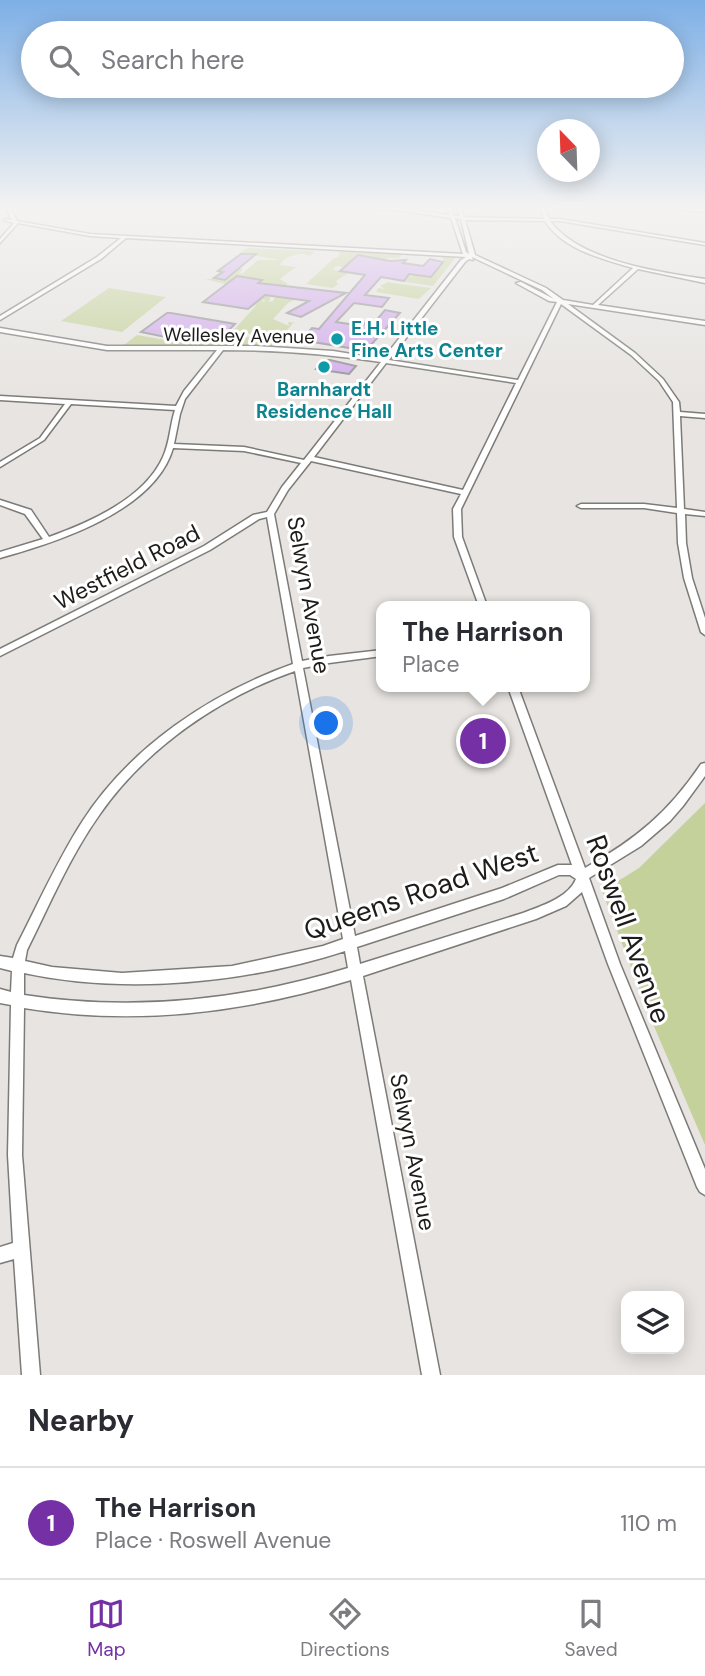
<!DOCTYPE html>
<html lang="en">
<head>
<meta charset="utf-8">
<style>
	body { margin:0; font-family:"DM Sans",sans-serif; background:#f7f7f7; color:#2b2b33 }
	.controls { position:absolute; right:21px; bottom:21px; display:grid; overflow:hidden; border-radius:14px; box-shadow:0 4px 18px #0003 }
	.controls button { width:63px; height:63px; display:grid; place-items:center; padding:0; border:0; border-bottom:2px solid #e1e1e2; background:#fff; color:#2b2b33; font:35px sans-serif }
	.compass { position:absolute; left:537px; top:119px; width:63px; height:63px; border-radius:50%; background:#fff; box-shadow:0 4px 18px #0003; rotate:337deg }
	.you { position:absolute; left:327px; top:724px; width:24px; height:24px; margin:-18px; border:5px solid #fff; border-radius:50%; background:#1a73e8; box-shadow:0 0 0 10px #1a73e833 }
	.badge { display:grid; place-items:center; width:46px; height:46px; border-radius:50%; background:#7430a4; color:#fff; font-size:23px; font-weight:700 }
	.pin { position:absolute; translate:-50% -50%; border:4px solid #fff; box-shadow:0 2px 7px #0006 }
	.popup { position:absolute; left:376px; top:601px; width:214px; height:91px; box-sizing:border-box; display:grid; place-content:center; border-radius:14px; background:#fff; filter:drop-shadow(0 2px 5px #0005); font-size:23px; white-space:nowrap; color:#7c7c81 }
	.popup b { font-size:26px; color:#2b2b33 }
	.popup::after { content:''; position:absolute; left:50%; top:100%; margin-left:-14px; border:14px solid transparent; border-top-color:#fff }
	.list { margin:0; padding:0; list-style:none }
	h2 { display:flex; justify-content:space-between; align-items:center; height:91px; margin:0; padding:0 28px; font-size:30px }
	h2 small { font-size:23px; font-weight:400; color:#7c7c81 }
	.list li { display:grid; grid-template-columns:46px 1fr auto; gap:21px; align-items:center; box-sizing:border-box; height:112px; padding:0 28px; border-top:2px solid #e1e1e2 }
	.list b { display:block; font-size:26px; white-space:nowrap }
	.list p { margin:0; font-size:23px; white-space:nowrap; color:#7c7c81 }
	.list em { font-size:23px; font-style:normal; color:#7c7c81 }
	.icon { flex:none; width:38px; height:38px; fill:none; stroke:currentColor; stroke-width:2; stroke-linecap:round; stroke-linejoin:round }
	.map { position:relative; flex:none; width:705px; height:1375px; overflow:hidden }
	.search { position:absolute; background:#fff; box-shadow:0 4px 18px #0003; left:21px; right:21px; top:21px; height:77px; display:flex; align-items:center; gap:18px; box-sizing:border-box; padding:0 24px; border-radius:38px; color:#7c7c81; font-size:26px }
	.sheet { height:203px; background:#fff }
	nav { display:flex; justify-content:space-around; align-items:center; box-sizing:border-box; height:98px; border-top:2px solid #e1e1e2; background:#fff; font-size:19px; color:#7c7c81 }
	nav a { display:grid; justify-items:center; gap:4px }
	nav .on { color:#7430a4 }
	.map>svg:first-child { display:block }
	.green { fill:#c4d19a }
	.building { fill:#d1abec; stroke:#949296; stroke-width:2 }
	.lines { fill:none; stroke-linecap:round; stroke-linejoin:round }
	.minor-casing { stroke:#7d7b77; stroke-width:3 }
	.minor { fill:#fff; fill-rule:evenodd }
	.culture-dot { fill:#0f9aa8; stroke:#fff; stroke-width:2.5 }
	.labels { text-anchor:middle; stroke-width:6; stroke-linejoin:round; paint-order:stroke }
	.far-culture-label { font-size:19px; font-weight:bold; fill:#0d838f; stroke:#fff; text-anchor:start }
	.far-street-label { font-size:19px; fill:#1d1c1b; stroke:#fff }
	.street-label { font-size:23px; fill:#1d1c1b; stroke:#fff }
	.near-street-label { font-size:28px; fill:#1d1c1b; stroke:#fff }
</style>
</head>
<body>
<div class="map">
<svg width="705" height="1375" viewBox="0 0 705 1375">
	<rect width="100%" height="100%" fill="#e7e4e1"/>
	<path class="green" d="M248,248l67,3 -5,5c-9,-5 -26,0 -30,9l16,2 -16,12 8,5 -5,3 -13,-2 -7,8 8,2 -2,7 4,-1 2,-5 17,3 9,-3 -13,7 -15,16 16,7 -1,-4 10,1h-5l-13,16h-5l10,-10 -11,10 -40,-9 23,-26 -6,3 10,-9 2,4 3,-1 -18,-5v-2l-24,-2 8,-6 -27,-7h6l10,-8 12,2 6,-5 4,1 -4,4 3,1 16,-14h22l-40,-7z
		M340,252l63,2 -4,4h-11l-17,13 -35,-5 -3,4 17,2 -14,9 2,3 -5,4 -27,-4 28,-26 4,-1z
		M443,257l12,1 -22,28 -41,-6 12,1 4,-5 -24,-5h31l-6,8 8,-8 -1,4 15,2 12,-14z
		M388,282l4,1 39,5 -12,11 -43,-7 2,-4 7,1 -5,-3z
		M109,288l57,9 -44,35 -61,-11z
		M137,335l39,7 38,-3 6,1 -1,5 10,-10 43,5v6l-96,2 -52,-3z
		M705,803v342l-55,-128 -48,-126 37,-23z"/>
	<path class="building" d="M241,254h15l-31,26 -11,-2 9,-6 -5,-1z
		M358,255l32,6 16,-1 -3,3 20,3 7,-7 13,3 -12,15 -22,-3 -5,7 -23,-4 -16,18 24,3 -7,9 -28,-4 -18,19 26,4 4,-4 8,1 11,-13 15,3 -31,34 -14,2 -54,-9 11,-12 7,1 46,-54 -25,-4z
		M237,276l25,4 -4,3 88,10 -45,24 -14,-4 22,-12 -44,-6 -17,14 -45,-7z
		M167,313h4l64,11 -12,12 -11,5 -22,1 -49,-10z
		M323,360h7l26,6 -7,8 -33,-5z
		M492,725l10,30 -29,3 -9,-30z"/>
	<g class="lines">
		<g class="minor-casing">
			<path id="minor" d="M5,206h4l8,15 73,13 373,20 -12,-36 -56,-8 -82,-4 82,2 55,7 -3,-9h4l3,10h6l-3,-10h4l3,11 80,2 -4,-13h4l5,13h11l145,24v2l-145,-24h-10c29,40 109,51 155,58v4l-67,-14 -40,36 107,16v4l-137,-21 67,49 28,26 16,23 1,10 25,2v4l-25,-2 4,93 21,3v4l-20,-2 1,29 6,35 13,40v17l-4,-3 -17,-54 -6,-35 -1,-30 -33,-5h-63l-4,-2 4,-2h63l33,4 -4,-106 -14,-21 -28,-26 -70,-51 -100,205 1,28 25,69h-8l-25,-69 -1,-28 8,-15 -150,-33 -23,29 -14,24 28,147 27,-5 53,-6v6l-53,7 -26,5 52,268 147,-48 56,-23h14l-64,-178h10l67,181c51,-29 83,-55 116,-104l4,-1v13l-22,30 -13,15 -29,25 -52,32 31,86 85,205v26l-5,-3 -3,-5 -89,-223 -26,-72 -16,14 -30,13 -173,57 77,399h-18l-71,-395c-107,33 -217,46 -327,28l-2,147 18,220h-18l-8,-116 -14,4v-16l13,-4 -5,-88 3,-150 -11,-2v-14l11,3 1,-21 -12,-3v-12l13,2 4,-13c21,-41 40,-84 65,-123 48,-75 129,-129 211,-158l-26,-147 -8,2 -49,31 -210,106v-7l204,-103 49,-31 14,-3 15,-25 19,-24 -57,-12 -71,-3c-18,63 -116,94 -173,110v-6l43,-13 -18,-25 -25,-9v-5l31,10 18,27c41,-15 95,-38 114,-80 7,-15 7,-32 12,-47l-104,-6 -27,36 -44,27v-5l40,-24 25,-34 -65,-4v-4l176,10 8,-15 33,-41h-110l-107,-18v-4l107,18h149l77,5 50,8 78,-99 5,-3 -340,-19 -25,21 -101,61v-4l97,-59 24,-19 -31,-2 -72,-13 -18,20v-4l14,-16 -10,-3 2,-1 6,1zM455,218l6,1 8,35 -3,-2zM465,220l80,1c18,29 58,38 88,47l-40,37 -30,-5 -17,-12 -71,-33zM472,257l70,33 12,9 -33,-17 -5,1 33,18 8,1 -39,78 -129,-20 76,-98 4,-3 4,1zM223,350c53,0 105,4 158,12l-77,98 -60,-13 -70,-3 6,-30 5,-15zM386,363l130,20 -53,107 -149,-33zM295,671l48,268 -20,7 -91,20 -110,7 -70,-6 -27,-6 2,-11c23,-46 43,-94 73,-136 46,-66 120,-117 195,-143zM559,875h11l6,4c-8,19 -35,27 -53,34l-163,51 -3,-17 147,-48zM345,951l3,17c-105,32 -214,44 -324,27v-22c102,22 223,10 321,-22z
				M655,206l50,4v2l-48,-5z"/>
		</g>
		<use href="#minor" class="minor"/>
	</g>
	<linearGradient id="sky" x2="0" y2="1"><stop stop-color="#7dafe6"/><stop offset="0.52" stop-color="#f4f3f2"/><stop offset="1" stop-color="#f4f3f2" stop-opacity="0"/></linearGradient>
	<rect width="705" height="399" fill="url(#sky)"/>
	<g class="culture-dot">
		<circle cx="337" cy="339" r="7"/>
		<circle cx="324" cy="367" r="7"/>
	</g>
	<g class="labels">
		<g class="far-culture-label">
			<text x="351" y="335">E.H. Little<tspan x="351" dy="22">Fine Arts Center</tspan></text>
			<text x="324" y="396" text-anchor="middle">Barnhardt<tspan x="324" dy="22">Residence Hall</tspan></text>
		</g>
		<g class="far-street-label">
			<text transform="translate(239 335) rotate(1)" y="7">Wellesley Avenue</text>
		</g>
		<g class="street-label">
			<text transform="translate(127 567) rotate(-27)" y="8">Westfield Road</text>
			<text transform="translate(309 595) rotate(80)" y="8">Selwyn Avenue</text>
			<text transform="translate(413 1152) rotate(79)" y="8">Selwyn Avenue</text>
		</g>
		<g class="near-street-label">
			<text transform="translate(421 891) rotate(-19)" y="10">Queens Road West</text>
			<text transform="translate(629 929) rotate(70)" y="10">Roswell Avenue</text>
		</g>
	</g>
</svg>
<div class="controls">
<button><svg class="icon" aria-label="layers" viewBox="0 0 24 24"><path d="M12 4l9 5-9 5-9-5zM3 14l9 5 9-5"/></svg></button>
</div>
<svg class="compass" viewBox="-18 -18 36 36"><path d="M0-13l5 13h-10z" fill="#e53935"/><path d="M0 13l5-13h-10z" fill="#7c7c81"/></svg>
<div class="you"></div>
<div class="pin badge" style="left:483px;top:741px">1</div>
<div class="popup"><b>The Harrison</b>Place</div>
<div class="search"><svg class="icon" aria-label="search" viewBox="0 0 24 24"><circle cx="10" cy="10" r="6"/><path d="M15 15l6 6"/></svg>Search here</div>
</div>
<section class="sheet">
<h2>Nearby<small></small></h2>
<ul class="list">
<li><span class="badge">1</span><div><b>The Harrison</b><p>Place · Roswell Avenue</p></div><em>110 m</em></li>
</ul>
</section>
<nav>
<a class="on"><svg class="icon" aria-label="map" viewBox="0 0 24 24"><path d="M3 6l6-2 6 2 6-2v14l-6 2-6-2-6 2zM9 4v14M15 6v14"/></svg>Map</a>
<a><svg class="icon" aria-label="directions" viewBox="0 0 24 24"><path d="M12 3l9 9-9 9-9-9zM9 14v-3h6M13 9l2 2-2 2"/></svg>Directions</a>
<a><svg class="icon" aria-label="saved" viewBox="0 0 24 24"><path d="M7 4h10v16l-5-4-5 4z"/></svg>Saved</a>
</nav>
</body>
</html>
